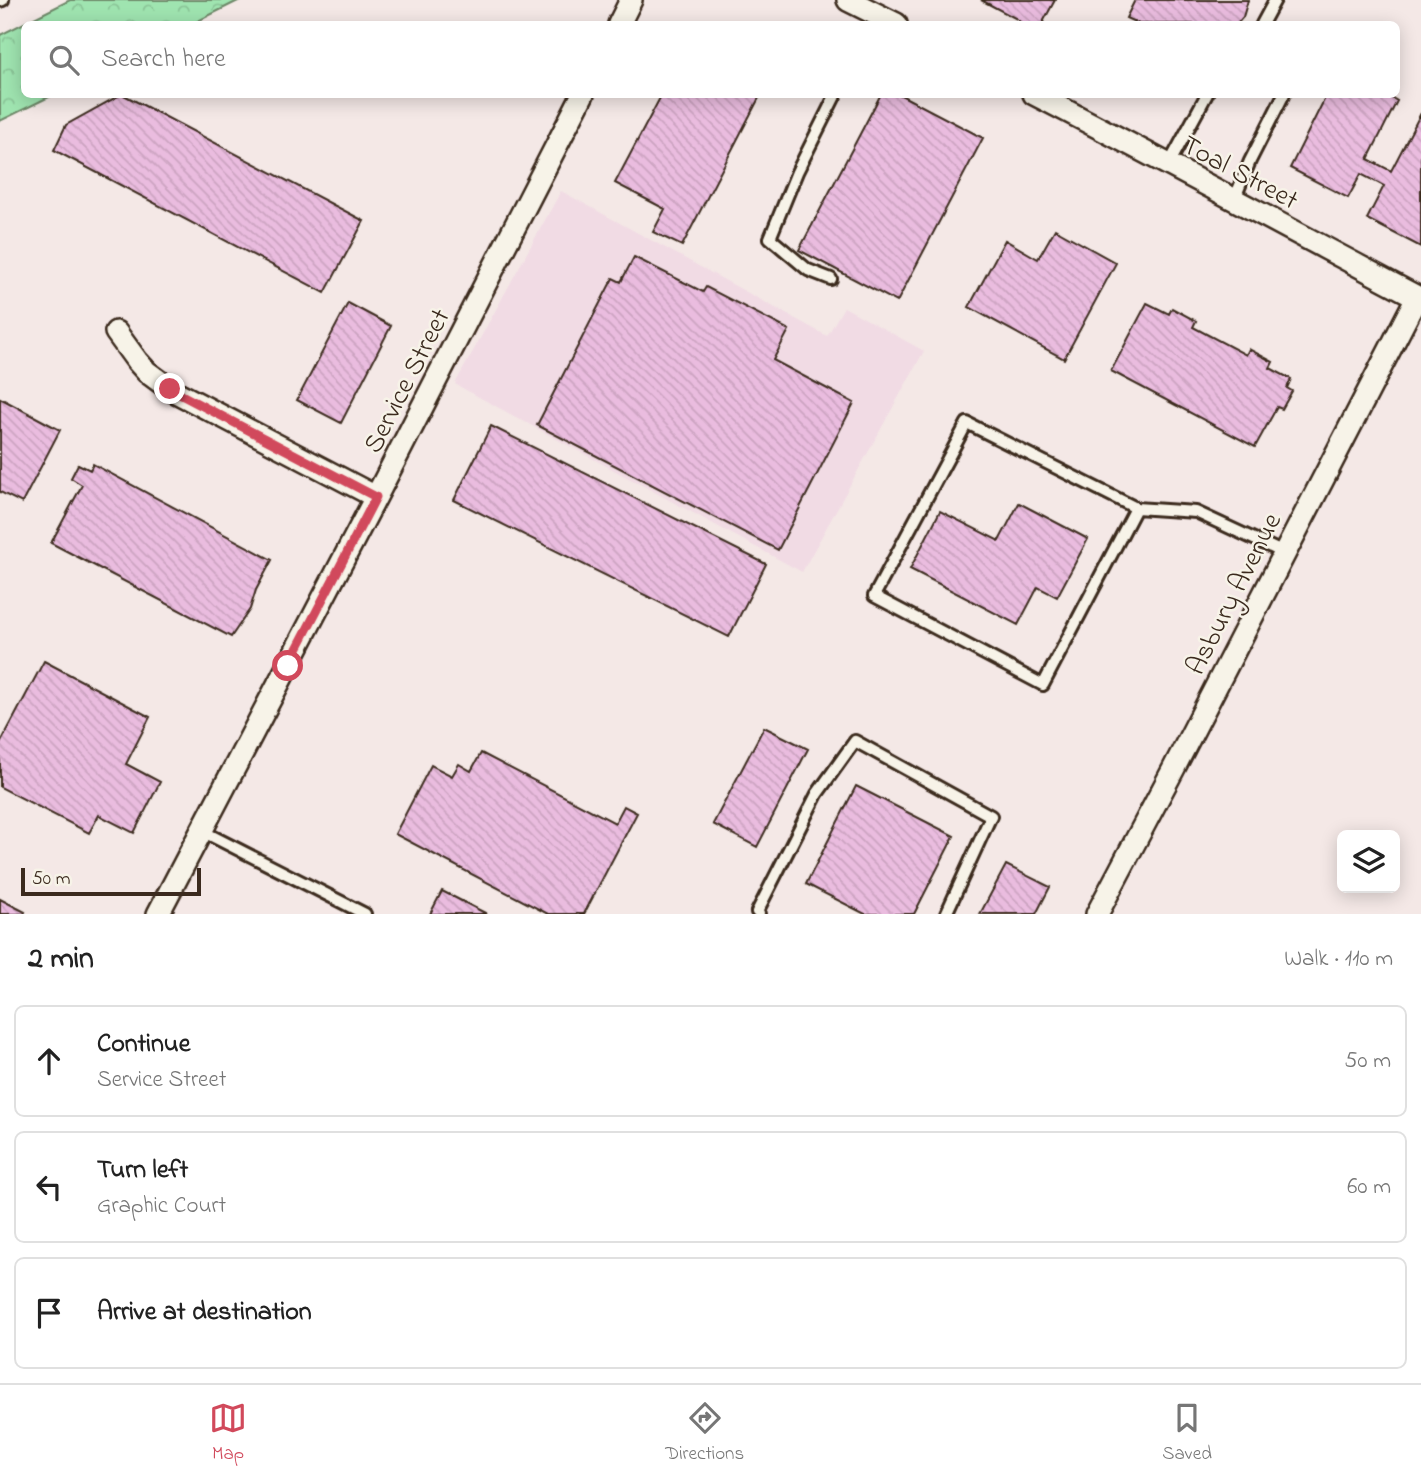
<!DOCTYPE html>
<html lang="en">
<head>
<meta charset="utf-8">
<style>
	body { margin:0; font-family:"Indie Flower",sans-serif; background:#f6f6f6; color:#222 }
	.controls { position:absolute; right:21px; bottom:21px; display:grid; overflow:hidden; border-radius:10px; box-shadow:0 4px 18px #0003 }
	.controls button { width:63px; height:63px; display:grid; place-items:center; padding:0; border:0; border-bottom:2px solid #e0e0e0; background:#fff; color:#222; font:35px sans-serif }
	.scale { position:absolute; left:21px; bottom:18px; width:180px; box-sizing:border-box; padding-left:7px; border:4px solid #3b2a1e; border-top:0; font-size:19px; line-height:24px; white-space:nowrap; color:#3b2a1e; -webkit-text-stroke:5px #f7f3e8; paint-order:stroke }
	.stop { position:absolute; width:21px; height:21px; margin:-16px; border:5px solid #d1495b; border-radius:50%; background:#fff }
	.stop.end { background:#d1495b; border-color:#fff; box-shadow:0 2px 7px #0008 }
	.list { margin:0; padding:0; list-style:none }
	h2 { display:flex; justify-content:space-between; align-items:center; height:91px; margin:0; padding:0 28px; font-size:30px }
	h2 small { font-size:23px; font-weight:400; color:#767676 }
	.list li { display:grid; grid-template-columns:46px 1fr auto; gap:21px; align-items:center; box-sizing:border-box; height:112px; margin:0 14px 14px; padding:0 14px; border:2px solid #e0e0e0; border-radius:10px }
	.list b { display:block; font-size:26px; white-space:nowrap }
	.list p { margin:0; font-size:23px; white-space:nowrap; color:#767676 }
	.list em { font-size:23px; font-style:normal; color:#767676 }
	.icon { flex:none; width:38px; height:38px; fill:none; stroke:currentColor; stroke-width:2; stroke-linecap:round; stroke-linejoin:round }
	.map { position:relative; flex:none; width:1421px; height:914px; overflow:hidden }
	.search { position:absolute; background:#fff; box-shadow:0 4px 18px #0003; left:21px; right:21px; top:21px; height:77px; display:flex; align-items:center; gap:18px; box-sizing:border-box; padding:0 24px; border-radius:10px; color:#767676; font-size:26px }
	.sheet { height:469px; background:#fff }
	nav { display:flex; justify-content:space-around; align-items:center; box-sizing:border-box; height:98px; border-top:2px solid #e0e0e0; background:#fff; font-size:19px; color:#767676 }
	nav a { display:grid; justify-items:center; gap:4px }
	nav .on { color:#d1495b }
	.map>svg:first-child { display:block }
	.built { fill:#f1dbe4 }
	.forest { fill:url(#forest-crowns); stroke:#6d8767; stroke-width:2 }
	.building { fill:url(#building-back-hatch); stroke:#3b2a1e; stroke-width:2 }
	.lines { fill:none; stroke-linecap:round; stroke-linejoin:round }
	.lane-casing { stroke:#3b2a1e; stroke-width:16 }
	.street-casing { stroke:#3b2a1e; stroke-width:26 }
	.lane { stroke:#f7f3e8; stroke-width:10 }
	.street { stroke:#f7f3e8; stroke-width:21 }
	.route { stroke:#d1495b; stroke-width:9 }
	.labels { text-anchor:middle; stroke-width:5; stroke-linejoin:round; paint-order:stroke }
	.street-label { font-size:28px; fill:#3b2a1e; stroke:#f7f3e8 }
</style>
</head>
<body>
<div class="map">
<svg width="1421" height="914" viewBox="0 0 1421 914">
	<defs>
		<pattern id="forest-crowns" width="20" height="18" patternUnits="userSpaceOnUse" patternTransform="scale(1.75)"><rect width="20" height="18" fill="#9fe4b0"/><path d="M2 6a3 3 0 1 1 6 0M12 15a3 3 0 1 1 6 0" fill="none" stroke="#8ac497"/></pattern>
		<pattern id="building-back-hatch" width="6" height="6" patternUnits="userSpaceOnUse" patternTransform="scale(1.75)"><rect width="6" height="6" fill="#eabcdf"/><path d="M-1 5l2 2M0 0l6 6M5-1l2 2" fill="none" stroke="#caa2bf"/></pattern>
	</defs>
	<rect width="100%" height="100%" fill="#f4e8e6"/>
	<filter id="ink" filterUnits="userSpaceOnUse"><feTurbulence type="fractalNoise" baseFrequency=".0143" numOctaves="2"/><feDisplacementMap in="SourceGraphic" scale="14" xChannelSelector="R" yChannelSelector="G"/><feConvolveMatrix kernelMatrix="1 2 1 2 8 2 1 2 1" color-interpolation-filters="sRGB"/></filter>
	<g filter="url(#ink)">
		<path class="built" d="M561,191l266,145 17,-29 80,44 -122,221 -347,-188z"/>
		<path class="forest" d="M70,0h170l-48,24h-168v70l29,1 -53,26v-86z"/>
		<path class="building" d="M981,0h74l-13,24h-20l-5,-5z
			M1135,0h113l-5,17 -6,7h-98l-13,-6z
			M122,94l242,127 -39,72 -271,-143 12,-25z
			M662,94h99l-79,152 -29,-14 12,-23 -50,-26z
			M881,94h18l84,44 -86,164 -98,-52z
			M1327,94h58l12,7 -29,58 23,12 30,-58v134l-54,-28 17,-33 -23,-12 -13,24 -58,-30z
			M1055,229l61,34 -52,96 -95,-52 36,-67 33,19z
			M634,257l69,35 3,-5 83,43 -16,30 81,43 -76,147 -241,-125 76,-147 8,4z
			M348,303l43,23 -50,97 -44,-23z
			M1147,303l22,11 3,-6 24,13 -3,6 53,28 3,-6 24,13 -3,6 21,11 -4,9 5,3 -10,18 -5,-2 -22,40 -144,-76z
			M0,398l60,32 -38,73 -22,-11z
			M491,426l275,138 -37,73 -275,-137z
			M78,464l12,6 3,-6 179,96 -16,30 -6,19 -19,28 -180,-94 31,-58 -11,-7z
			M1019,503l69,36 -31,58 -19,-10 -20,38 -108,-56 30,-58 59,30z
			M44,661l106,56 -24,47 34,18 -26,51 -35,-18 -10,18 -89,-46v-43z
			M764,727l44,22 -51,98 -44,-23z
			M481,753l134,70 9,-17 13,7 -53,101h-36l-153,-80 36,-69 21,11 7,-12 12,7z
			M856,786l98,50 -40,78h-49l-59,-30z
			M1006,865l44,22 -14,27h-56z
			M442,891l45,23h-57z
			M0,899l25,13 -1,2h-24z"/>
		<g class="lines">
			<g class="lane-casing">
				<path id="lane" d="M0,1l3,-1
					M1262,24l13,-24
					M1169,164l38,-70
					M1234,200l16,-39 34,-67
					M831,279l-23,-9 -38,-32 27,-66 39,-78
					M1136,508l-93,177 -169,-89 93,-173 169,85 60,4 88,41
					M202,831l163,83
					M759,914l-2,-2 60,-118 38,-53 136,75 -45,98"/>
			</g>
			<g class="street-casing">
				<path id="street" d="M848,0l48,24
					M619,24l12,-24
					M1034,94c130,67 258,137 387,205
					M116,332l21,29 10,11 23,17 206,108
					M158,914l218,-417 207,-403
					M1097,914l77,-146 243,-471"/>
			</g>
			<use href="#lane" class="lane"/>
			<use href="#street" class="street"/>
		</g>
	</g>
	<g class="lines" filter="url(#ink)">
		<path class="route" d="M170,389l206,108 -88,169"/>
	</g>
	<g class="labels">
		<g class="street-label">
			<text transform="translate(1241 171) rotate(28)" y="10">Toal Street</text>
			<text transform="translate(405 380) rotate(-63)" y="10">Service Street</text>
			<text transform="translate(1232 593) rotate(-63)" y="10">Asbury Avenue</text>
		</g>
	</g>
</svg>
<div class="controls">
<button><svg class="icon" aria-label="layers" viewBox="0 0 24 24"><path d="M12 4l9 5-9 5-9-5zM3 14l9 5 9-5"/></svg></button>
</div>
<div class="scale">50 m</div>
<div class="stop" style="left:288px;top:666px"></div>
<div class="stop end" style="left:170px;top:389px"></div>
<div class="search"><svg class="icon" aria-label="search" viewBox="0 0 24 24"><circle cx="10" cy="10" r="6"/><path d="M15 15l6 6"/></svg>Search here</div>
</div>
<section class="sheet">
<h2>2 min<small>Walk · 110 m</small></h2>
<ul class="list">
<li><svg class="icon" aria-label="ahead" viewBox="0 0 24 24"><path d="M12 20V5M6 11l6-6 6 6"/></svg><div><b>Continue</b><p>Service Street</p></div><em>50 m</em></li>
<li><svg class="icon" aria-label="left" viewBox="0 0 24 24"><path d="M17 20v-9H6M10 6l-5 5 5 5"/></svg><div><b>Turn left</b><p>Graphic Court</p></div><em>60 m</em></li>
<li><svg class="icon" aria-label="arrive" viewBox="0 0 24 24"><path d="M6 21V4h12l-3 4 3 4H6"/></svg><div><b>Arrive at destination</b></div></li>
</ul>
</section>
<nav>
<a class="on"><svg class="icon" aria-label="map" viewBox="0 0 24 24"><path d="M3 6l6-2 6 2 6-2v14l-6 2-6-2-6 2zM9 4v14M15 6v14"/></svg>Map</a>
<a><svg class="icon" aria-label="directions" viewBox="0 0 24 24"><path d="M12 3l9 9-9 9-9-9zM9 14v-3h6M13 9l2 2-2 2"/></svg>Directions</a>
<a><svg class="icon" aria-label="saved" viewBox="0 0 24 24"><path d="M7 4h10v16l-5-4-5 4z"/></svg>Saved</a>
</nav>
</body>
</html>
